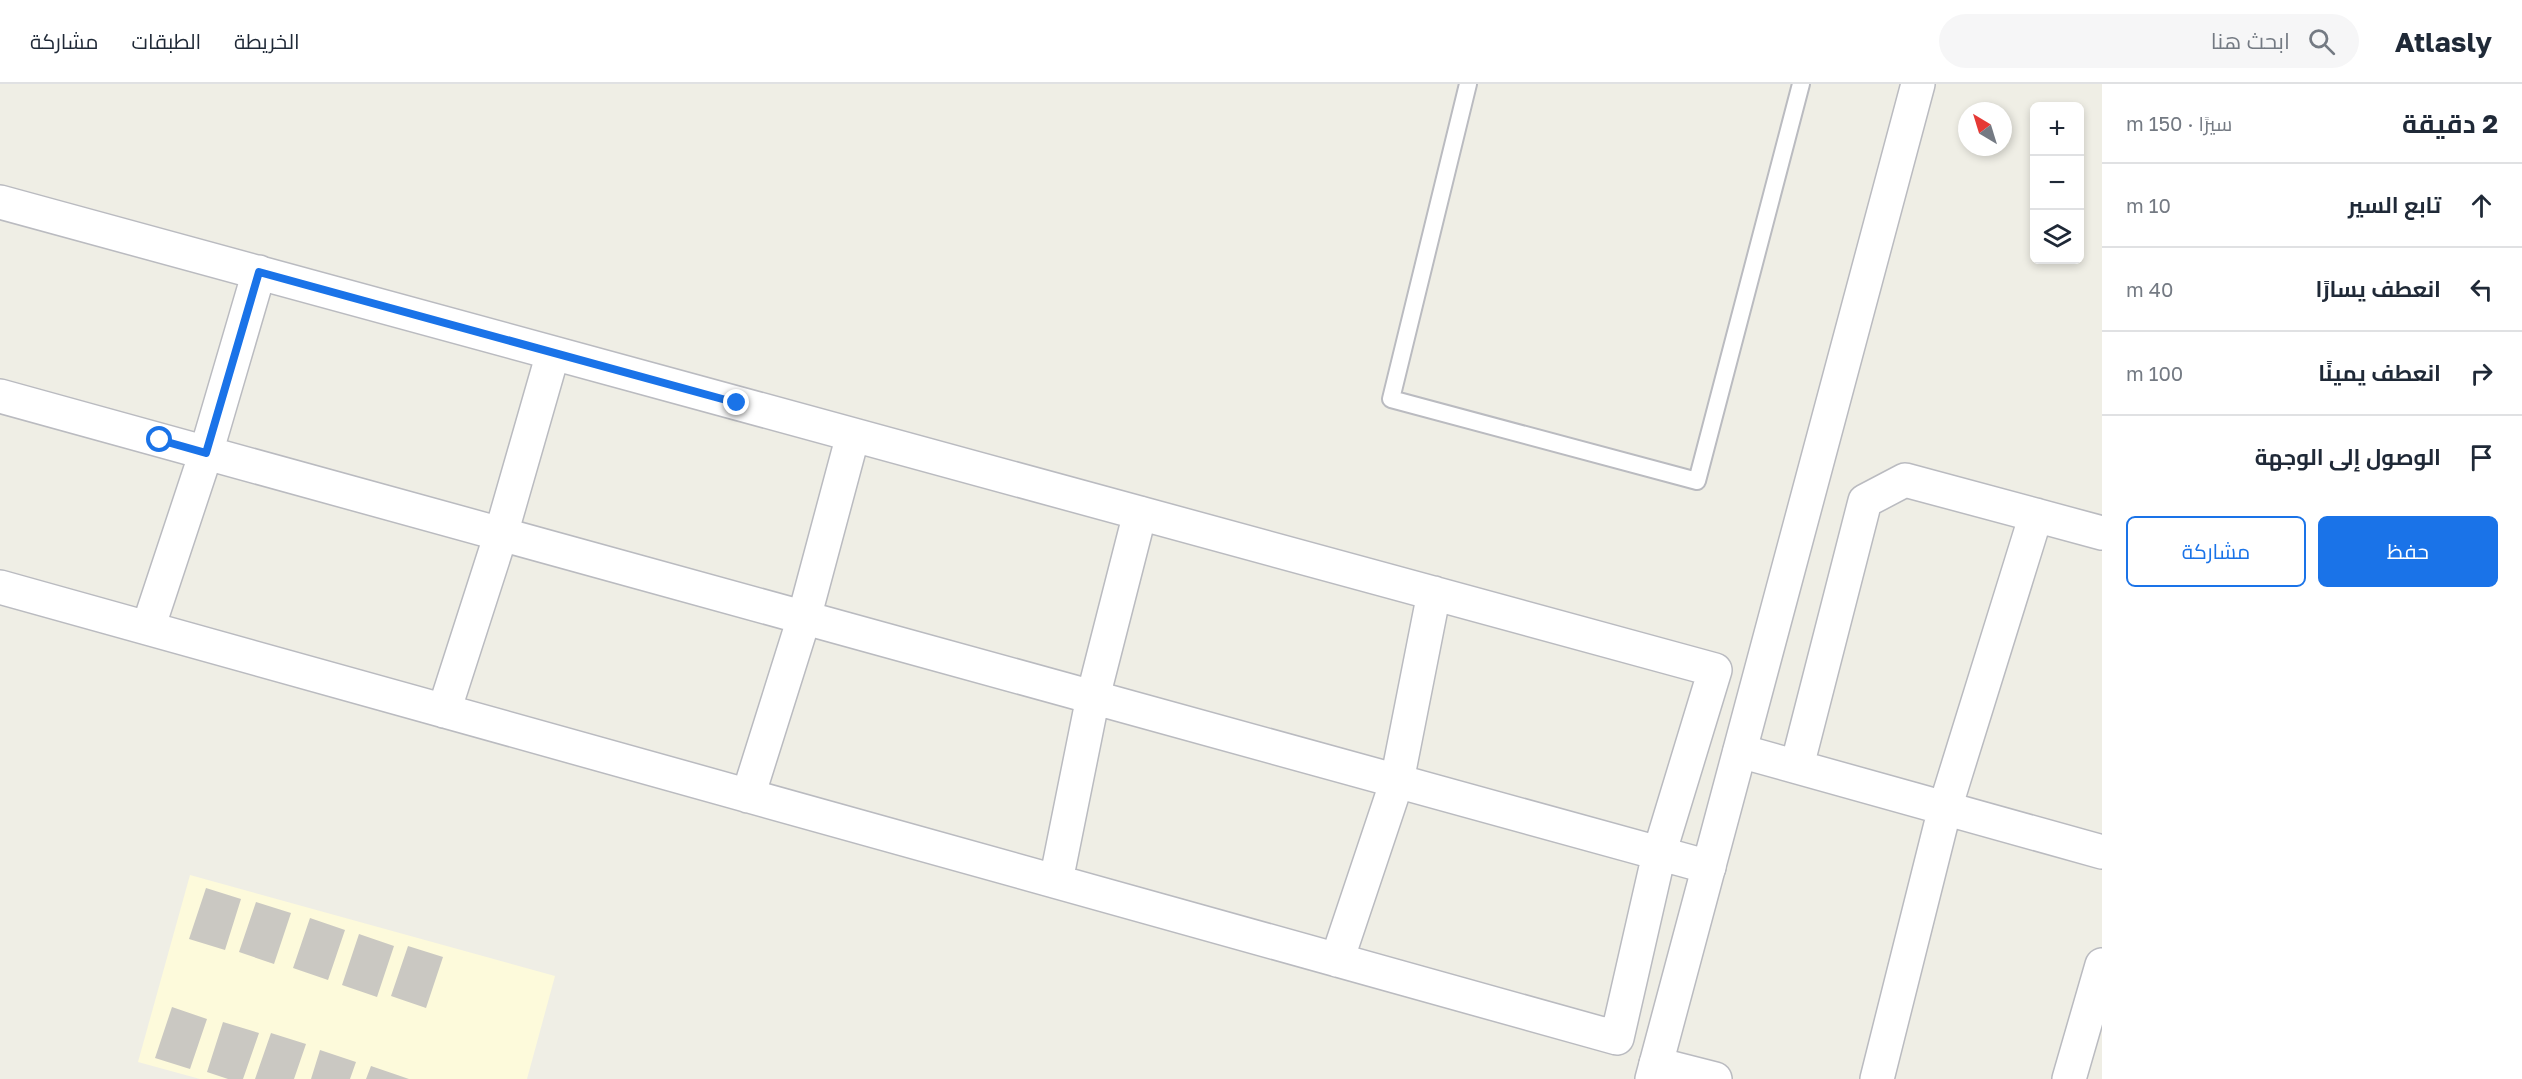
<!DOCTYPE html>
<html lang="ar">
<head>
<meta charset="utf-8">
<style>
	body { margin:0; font-family:"Golos Text",Cairo,sans-serif; background:#f6f6f7; color:#1f2937; direction:rtl }
	.controls { position:absolute; right:18px; top:18px; display:grid; overflow:hidden; border-radius:9px; box-shadow:0 3px 9px #0003 }
	.controls button { width:54px; height:54px; display:grid; place-items:center; padding:0; border:0; border-bottom:2px solid #e0e1e3; background:#fff; color:#1f2937; font:30px sans-serif }
	.compass { position:absolute; left:1958px; top:18px; width:54px; height:54px; border-radius:50%; background:#fff; box-shadow:0 3px 9px #0003; rotate:322deg }
	.stop { position:absolute; width:18px; height:18px; margin:-14px; border:4px solid #1a73e8; border-radius:50%; background:#fff }
	.stop.end { background:#1a73e8; border-color:#fff; box-shadow:0 2px 6px #0008 }
	.list { margin:0; padding:0; list-style:none }
	h2 { display:flex; justify-content:space-between; align-items:center; height:78px; margin:0; padding:0 24px; font-size:26px }
	h2 small { font-size:20px; font-weight:400; color:#747a83 }
	.list li { display:grid; grid-template-columns:39px 1fr auto; gap:18px; align-items:center; box-sizing:border-box; height:84px; padding:0 24px; border-top:2px solid #e0e1e3 }
	.list b { display:block; font-size:22px; white-space:nowrap }
	.list em { font-size:20px; font-style:normal; color:#747a83 }
	.actions { display:flex; gap:12px; padding:18px 24px }
	.actions a { flex:1; padding:14px 0; border:2px solid #1a73e8; border-radius:9px; text-align:center; font-size:21px; color:#1a73e8 }
	.actions .main { background:#1a73e8; color:#fff }
	.icon { flex:none; width:33px; height:33px; fill:none; stroke:currentColor; stroke-width:2; stroke-linecap:round; stroke-linejoin:round }
	.map { position:relative; flex:none; width:2102px; height:995px; overflow:hidden; direction:ltr }
	header { display:flex; align-items:center; gap:36px; box-sizing:border-box; height:84px; padding:0 30px; background:#fff; border-bottom:2px solid #e0e1e3 }
	header strong { font-size:28px }
	nav { display:flex; gap:33px; margin-inline-start:auto; font-size:21px }
	.search { width:420px; height:54px; background:#f6f6f7; display:flex; align-items:center; gap:15px; box-sizing:border-box; padding:0 21px; border-radius:33px; color:#747a83; font-size:22px }
	main { display:flex }
	aside { flex:1; background:#fff }
	.map>svg:first-child { display:block }
	.commercial { fill:#fdfadb }
	.building { fill:#cac8c2 }
	.lines { fill:none; stroke-linecap:round; stroke-linejoin:round }
	.service-casing { stroke:#babbc0; stroke-width:20 }
	.minor-casing { stroke:#babbc0; stroke-width:36 }
	.tertiary-casing { stroke:#babbc0; stroke-width:36 }
	.service { stroke:#fff; stroke-width:16 }
	.minor { stroke:#fff; stroke-width:33 }
	.tertiary { stroke:#fff; stroke-width:33 }
	.route { stroke:#1a73e8; stroke-width:8 }
</style>
</head>
<body>
<header>
<strong>Atlasly</strong>
<div class="search"><svg class="icon" aria-label="search" viewBox="0 0 24 24"><circle cx="10" cy="10" r="6"/><path d="M15 15l6 6"/></svg>ابحث هنا</div>
<nav><a>الخريطة</a><a>الطبقات</a><a>مشاركة</a></nav>
</header>
<main>
<aside>
<h2>2 دقيقة<small>سيرًا · 150 m</small></h2>
<ul class="list">
<li><svg class="icon" aria-label="ahead" viewBox="0 0 24 24"><path d="M12 20V5M6 11l6-6 6 6"/></svg><div><b>تابع السير</b></div><em>10 m</em></li>
<li><svg class="icon" aria-label="left" viewBox="0 0 24 24"><path d="M17 20v-9H6M10 6l-5 5 5 5"/></svg><div><b>انعطف يسارًا</b></div><em>40 m</em></li>
<li><svg class="icon" aria-label="right" viewBox="0 0 24 24"><path d="M7 20v-9h11M14 6l5 5-5 5"/></svg><div><b>انعطف يمينًا</b></div><em>100 m</em></li>
<li><svg class="icon" aria-label="arrive" viewBox="0 0 24 24"><path d="M6 21V4h12l-3 4 3 4H6"/></svg><div><b>الوصول إلى الوجهة</b></div></li>
</ul>
<div class="actions"><a class="main">حفظ</a><a>مشاركة</a></div>
</aside>
<div class="map">
<svg width="2102" height="995" viewBox="0 0 2102 995">
	<rect width="100%" height="100%" fill="#efeee5"/>
	<path class="commercial" d="M190,791l365,101 -28,103h-327l-62,-17z"/>
	<path class="building" d="M206,804l35,11 -16,51 -36,-11z
		M256,818l35,11 -17,51 -35,-12z
		M310,834l35,12 -17,50 -35,-12z
		M359,850l35,12 -17,51 -35,-12z
		M408,862l35,11 -17,51 -35,-12z
		M172,923l35,12 -17,50 -35,-11z
		M223,938l36,11 -16,46h-15l-21,-7z
		M271,949l35,11 -12,35h-39z
		M320,966l36,12 -6,17h-39z
		M371,982l38,13h-43z"/>
	<g class="lines">
		<g class="service-casing">
			<path id="service" d="M1468,0l-77,315 306,82 104,-397"/>
		</g>
		<g class="minor-casing">
			<path id="minor" d="M0,118l1715,468 -56,184 -42,184 -1617,-451
				M0,312l1709,471
				M148,544l58,-175 53,-181
				M444,627l57,-177 52,-181
				M1740,667l362,101
				M1797,682l68,-265 40,-21 197,53
				M748,712l56,-178 49,-183
				M1056,797l37,-184 47,-184
				M1337,876l60,-179 37,-188
				M1656,980l59,15
				M1877,995l68,-271 91,-293
				M2069,995l33,-114"/>
		</g>
		<g class="tertiary-casing">
			<path id="tertiary" d="M1652,995l266,-995"/>
		</g>
		<use href="#service" class="service"/>
		<use href="#minor" class="minor"/>
		<use href="#tertiary" class="tertiary"/>
	</g>
	<g class="lines">
		<path class="route" d="M160,356l46,13 53,-181 478,131"/>
	</g>
</svg>
<div class="controls">
<button>+</button>
<button>−</button>
<button><svg class="icon" aria-label="layers" viewBox="0 0 24 24"><path d="M12 4l9 5-9 5-9-5zM3 14l9 5 9-5"/></svg></button>
</div>
<svg class="compass" viewBox="-18 -18 36 36"><path d="M0-13l5 13h-10z" fill="#e53935"/><path d="M0 13l5-13h-10z" fill="#747a83"/></svg>
<div class="stop" style="left:160px;top:356px"></div>
<div class="stop end" style="left:737px;top:319px"></div>
</div>
</main>
</body>
</html>
